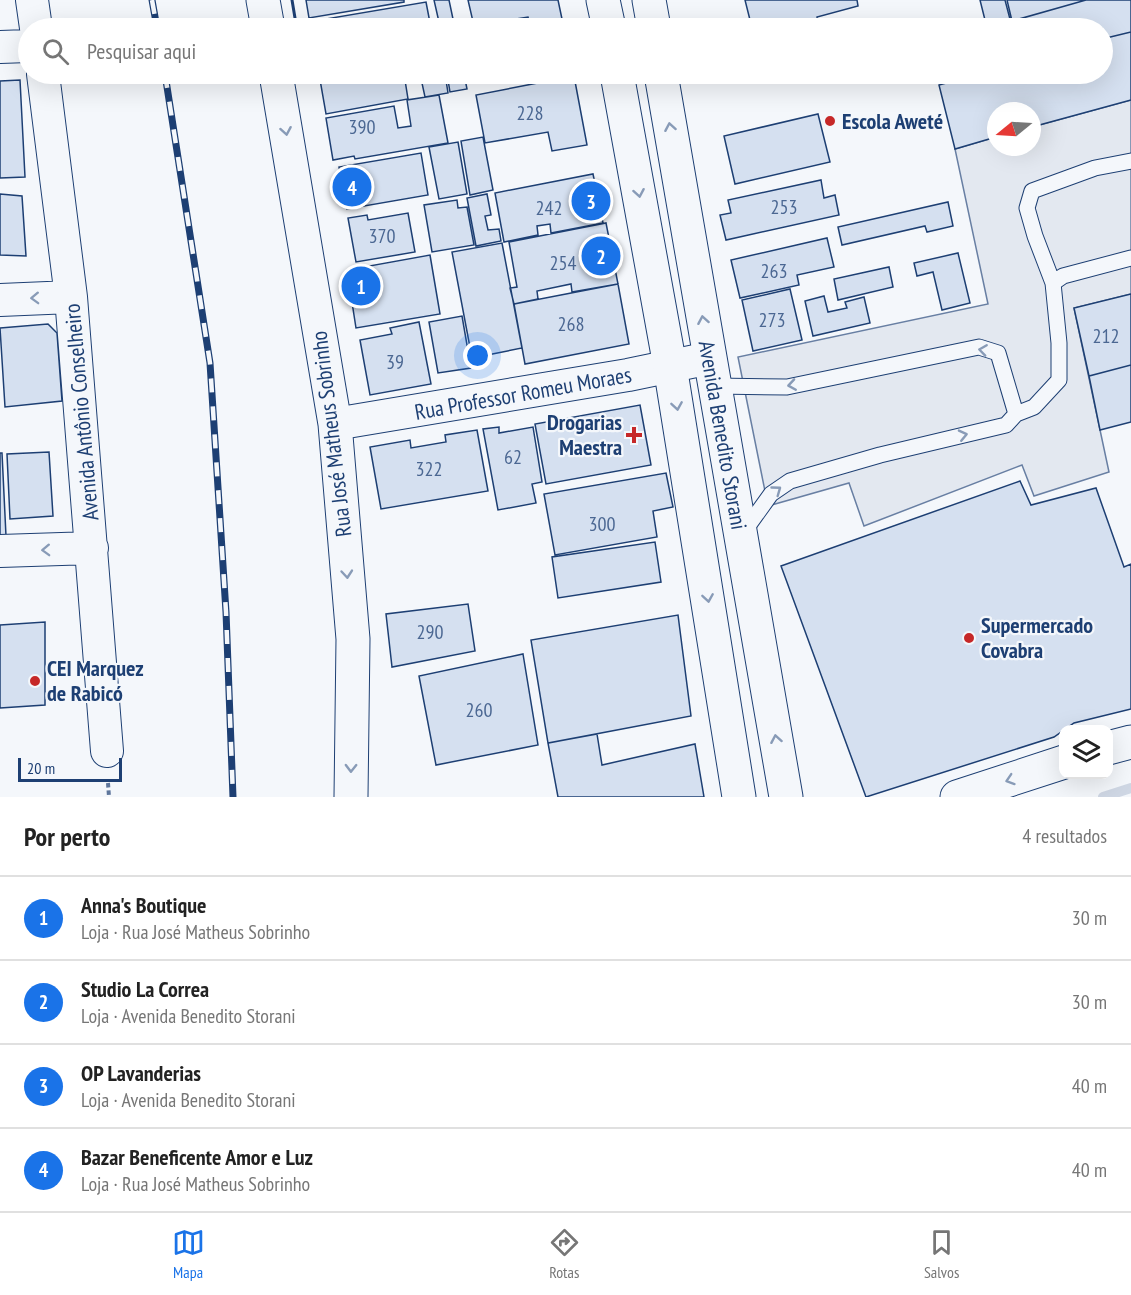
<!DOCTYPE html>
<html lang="pt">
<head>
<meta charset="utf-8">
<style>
	body { margin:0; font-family:"PT Sans Narrow",sans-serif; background:#f6f6f6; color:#222 }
	.controls { position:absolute; right:18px; bottom:18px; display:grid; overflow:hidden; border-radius:12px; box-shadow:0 6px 24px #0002 }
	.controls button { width:54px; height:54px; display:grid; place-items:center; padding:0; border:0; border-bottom:2px solid #e0e0e0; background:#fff; color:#222; font:30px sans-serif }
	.compass { position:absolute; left:987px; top:102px; width:54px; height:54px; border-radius:50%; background:#fff; box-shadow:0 6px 24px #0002; rotate:252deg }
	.scale { position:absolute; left:18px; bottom:15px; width:104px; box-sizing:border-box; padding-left:6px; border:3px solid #1d3f73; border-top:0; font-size:16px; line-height:21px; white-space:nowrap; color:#1d3f73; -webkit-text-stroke:4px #f4f7fb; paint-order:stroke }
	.you { position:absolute; left:478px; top:356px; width:21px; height:21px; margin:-15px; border:4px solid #fff; border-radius:50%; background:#1a73e8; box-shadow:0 0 0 9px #1a73e833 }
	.badge { display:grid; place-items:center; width:39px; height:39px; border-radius:50%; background:#1a73e8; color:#fff; font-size:20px; font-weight:700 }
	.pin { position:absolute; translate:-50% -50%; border:3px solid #fff; box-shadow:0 2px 6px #0006 }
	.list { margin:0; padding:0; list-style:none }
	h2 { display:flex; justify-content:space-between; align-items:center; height:78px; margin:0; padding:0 24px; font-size:26px }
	h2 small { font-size:20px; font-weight:400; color:#767676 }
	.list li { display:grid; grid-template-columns:39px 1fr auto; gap:18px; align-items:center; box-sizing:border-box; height:84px; padding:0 24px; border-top:2px solid #e0e0e0 }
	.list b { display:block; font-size:22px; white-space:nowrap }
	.list p { margin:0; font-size:20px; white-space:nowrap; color:#767676 }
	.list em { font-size:20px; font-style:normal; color:#767676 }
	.icon { flex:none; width:33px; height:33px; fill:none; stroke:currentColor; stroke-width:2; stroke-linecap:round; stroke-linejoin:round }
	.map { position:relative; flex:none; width:1131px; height:797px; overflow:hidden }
	.search { position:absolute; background:#fff; box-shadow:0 6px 24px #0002; left:18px; right:18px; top:18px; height:66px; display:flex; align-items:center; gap:15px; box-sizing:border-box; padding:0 21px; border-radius:33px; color:#767676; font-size:22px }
	.sheet { height:414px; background:#fff }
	nav { display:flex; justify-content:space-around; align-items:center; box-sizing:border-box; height:84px; border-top:2px solid #e0e0e0; background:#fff; font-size:16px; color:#767676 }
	nav a { display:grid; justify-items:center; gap:3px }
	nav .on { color:#1a73e8 }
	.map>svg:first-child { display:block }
	.parking { fill:#e3e8f0; stroke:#687fa3; stroke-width:1.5 }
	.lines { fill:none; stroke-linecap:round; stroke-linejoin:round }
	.stream { stroke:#cfd7e4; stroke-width:10 }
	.building { fill:#d5e0f0; stroke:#1d3f73; stroke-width:1.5 }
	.lane-casing { stroke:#1d3f73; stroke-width:17 }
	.street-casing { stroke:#1d3f73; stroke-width:34 }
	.secondary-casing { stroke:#1d3f73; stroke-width:35 }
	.primary-casing { stroke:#1d3f73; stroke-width:35 }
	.path { stroke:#5e769c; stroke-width:4; stroke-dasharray:4.5 3; stroke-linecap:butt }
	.lane { stroke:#f4f7fb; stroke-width:15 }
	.street { stroke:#f4f7fb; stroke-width:32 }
	.secondary { stroke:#f4f7fb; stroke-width:33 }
	.primary { stroke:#f4f7fb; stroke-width:33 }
	.rail-casing { stroke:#1d3f73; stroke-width:7 }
	.rail { stroke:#f4f7fb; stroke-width:4.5; stroke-dasharray:14; stroke-linecap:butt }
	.wall { stroke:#1d3f73; stroke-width:3 }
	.oneway { stroke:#889bb7 }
	.poi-dot { fill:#c62828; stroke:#f4f7fb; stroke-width:2 }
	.labels { text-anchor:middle; stroke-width:4.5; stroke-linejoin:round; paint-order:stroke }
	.number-label { font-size:20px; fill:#4b6792 }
	.poi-label { font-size:22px; font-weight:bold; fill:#1d3f73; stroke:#f4f7fb; text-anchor:start }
	.street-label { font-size:22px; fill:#1d3f73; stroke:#f4f7fb }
</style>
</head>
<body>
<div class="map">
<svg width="1131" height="797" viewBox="0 0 1131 797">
	<rect width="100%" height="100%" fill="#f4f7fb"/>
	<path class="parking" d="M1131,100v194l-57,14 35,164 -75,24 -12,-31 -158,61 -15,-43 -81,23 -30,-149 250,-53 -33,-155 41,-12v10h36v-20z"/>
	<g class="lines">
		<path class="stream" d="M1103,797l28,-9"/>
	</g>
	<path class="building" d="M306,0h98v2l-95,16z
		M434,0h15l4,19 -14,3z
		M468,0h90l4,19 -32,6 -2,-8 -54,9z
		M745,0h112l1,6 -41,11 2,11h-67z
		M980,0h25l6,23 -24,5z
		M1007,0h79l-74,21z
		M1086,0h45v32l-29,7v-11h-88l-2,-7z
		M426,2l5,26h-134l-1,-4z
		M564,20l1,8h-46z
		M1131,32v68l-99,27v-16h-36v26l-41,12 -16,-64 40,-11h123v-35z
		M319,74h85l4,25 -82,15z
		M420,74h25l3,19 -23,4z
		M447,74h17l3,15 -17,3z
		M493,74h53l-51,9z
		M574,76l13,69 -35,6 -4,-19 -63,11 -9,-48z
		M20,80l5,97 -25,1v-97z
		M439,95l9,48 -93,16 -1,-3 -21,4 -7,-42 68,-12 4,22 13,-2 -4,-26z
		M818,114l12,48 -95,22 -11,-48z
		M483,137l10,53 -23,5 -9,-54z
		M458,142l9,52 -28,5 -10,-52z
		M421,153l7,42 -81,14 -8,-42z
		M593,174l10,49 -52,10 -1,-9 -13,2 1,9 -34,7 -9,-49z
		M821,180l3,18 11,-3 4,20 -113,25 -6,-25 11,-2 -3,-13z
		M0,194l22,2 4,60 -26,-1z
		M487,194l4,21 -6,1 3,14 11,-1 2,12 -25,5 -9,-48z
		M457,200l1,8 9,-1 7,38 -42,7 -8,-47z
		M948,202l5,24 -26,6 -2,-6 -83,19 -4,-18z
		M408,213l7,39 -59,10 -8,-44 19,-3 1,5z
		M606,223l12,61 -46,8 -1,-8 -34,7 1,8 -24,5 -4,-16 7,-1 -8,-45z
		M827,238l7,29 -37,8 2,10 -59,13 -9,-38z
		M502,243l20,105 -50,10 -20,-106z
		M958,253l12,50 -28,7 -9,-38 -16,4 -3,-13z
		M430,255l10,59 -84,14 -9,-58z
		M889,267l4,20 -55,13 -4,-21z
		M618,284l11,60 -104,20 -11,-60z
		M790,289l12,51 -49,11 -11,-51z
		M1131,294v71l-42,11 -15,-68z
		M824,296l4,16 19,-4 -2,-6 19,-5 6,26 -57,13 -8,-35z
		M462,316l9,52 -33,5 -9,-51z
		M419,322l12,62 -61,11 -10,-55 32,-6 -2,-6z
		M48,324l9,9 5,68 -57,6 -5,-79z
		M1131,365v57l-31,8 -11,-54z
		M640,405l11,60 -105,19 -11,-60z
		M499,427v6l34,-6 9,55 -10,2 4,19 -38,7 -15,-81z
		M477,430l11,61 -107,18 -11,-62 40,-7 1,8 35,-6 -1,-7z
		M49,452l4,64 -43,3 -3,-65z
		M0,453h2l4,83 -6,1z
		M666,473l7,34 -20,4 4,26 -102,18 -11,-61z
		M1020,481l11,24 65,-17 28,79 7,-3v145l-57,14 -20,14 -188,60 -85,-231z
		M655,542l6,40 -103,16 -6,-41z
		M468,604l7,47 -83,16 -6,-53z
		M678,615l13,101 -143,27 -17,-103z
		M45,622v83l-45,3v-83z
		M523,654l15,91 -102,20 -17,-89z
		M597,734l5,31 93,-21 9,53h-146l-10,-54z"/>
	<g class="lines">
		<g class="lane-casing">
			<path id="lane" d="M1053,283l-18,-47 -8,-28 5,-17 63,-23 36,-7
				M715,386l72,1 192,-40 19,6 18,61
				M743,533l28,-39 19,-13 90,-26 126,-30 10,-11 18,-7 25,-27v-37l-6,-60 10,-7 68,-18"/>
		</g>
		<g class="street-casing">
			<path id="street" d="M32,0l4,28
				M0,47l28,-1
				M43,74l28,223 36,454
				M0,300l71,-3
				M335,424l293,-49 82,-17
				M0,551l92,-3"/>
		</g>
		<g class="secondary-casing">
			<path id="secondary" d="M603,0l6,28
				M649,0l5,28
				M617,74l53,292 69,431
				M661,74l125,723
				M1108,748l23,-6
				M957,797l107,-35"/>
		</g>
		<g class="primary-casing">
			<path id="primary" d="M263,0l5,28
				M276,74l59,350 18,215 -2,158"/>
		</g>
		<path class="path" d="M108,783l1,14"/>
		<use href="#lane" class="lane"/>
		<use href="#street" class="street"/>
		<use href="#secondary" class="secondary"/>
		<use href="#primary" class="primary"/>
		<g class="rail-casing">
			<path id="rail" d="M152,0l5,28
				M165,74l45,289 16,249 7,185"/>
		</g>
		<use href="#rail" class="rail"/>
		<path class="wall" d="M292,0l4,24"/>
	</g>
	<defs><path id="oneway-chevron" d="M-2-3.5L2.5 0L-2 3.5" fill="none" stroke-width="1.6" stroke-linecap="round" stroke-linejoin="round" transform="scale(1.5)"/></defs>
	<g class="oneway">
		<use href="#oneway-chevron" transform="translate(670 127) rotate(-100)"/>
		<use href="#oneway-chevron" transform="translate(286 131) rotate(80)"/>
		<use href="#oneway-chevron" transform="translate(639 193) rotate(80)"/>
		<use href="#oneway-chevron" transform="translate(35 298) rotate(178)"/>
		<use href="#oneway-chevron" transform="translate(703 320) rotate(-100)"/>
		<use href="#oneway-chevron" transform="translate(983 350) rotate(-172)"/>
		<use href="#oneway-chevron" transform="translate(792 385) rotate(171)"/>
		<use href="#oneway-chevron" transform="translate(677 406) rotate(81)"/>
		<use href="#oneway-chevron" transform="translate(963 435) rotate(-13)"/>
		<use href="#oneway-chevron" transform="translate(777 490) rotate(-36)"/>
		<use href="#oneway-chevron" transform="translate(46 550) rotate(178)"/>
		<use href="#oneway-chevron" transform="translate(347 574) rotate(85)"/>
		<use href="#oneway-chevron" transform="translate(708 598) rotate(81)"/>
		<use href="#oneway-chevron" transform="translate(776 739) rotate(-100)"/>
		<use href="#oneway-chevron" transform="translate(351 768) rotate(91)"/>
		<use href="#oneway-chevron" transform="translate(1010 780) rotate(162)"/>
	</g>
	<g class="poi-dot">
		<circle cx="830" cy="121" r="6"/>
		<path d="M631 426h6v6h6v6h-6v6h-6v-6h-6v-6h6z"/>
		<circle cx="969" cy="638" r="6"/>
		<circle cx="35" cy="681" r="6"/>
	</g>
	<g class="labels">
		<g class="number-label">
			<text x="530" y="120">228</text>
			<text x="362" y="134">390</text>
			<text x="784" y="214">253</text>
			<text x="549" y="215">242</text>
			<text x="382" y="243">370</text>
			<text x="563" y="270">254</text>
			<text x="774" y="278">263</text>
			<text x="772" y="327">273</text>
			<text x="571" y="331">268</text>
			<text x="1106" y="343">212</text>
			<text x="395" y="369">39</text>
			<text x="513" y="464">62</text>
			<text x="429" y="476">322</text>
			<text x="602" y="531">300</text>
			<text x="430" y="639">290</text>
			<text x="479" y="717">260</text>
		</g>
		<g class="poi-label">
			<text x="842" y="129">Escola Aweté</text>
			<text x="622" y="430" text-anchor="end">Drogarias<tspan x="622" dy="25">Maestra</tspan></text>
			<text x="981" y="633">Supermercado<tspan x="981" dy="25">Covabra</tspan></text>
			<text x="47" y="676">CEI Marquez<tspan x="47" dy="25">de Rabicó</tspan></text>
		</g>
		<g class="street-label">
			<text transform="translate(523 393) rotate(-10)" y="8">Rua Professor Romeu Moraes</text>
			<text transform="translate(81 412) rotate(-95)" y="8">Avenida Antônio Conselheiro</text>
			<text transform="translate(331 434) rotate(-97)" y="8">Rua José Matheus Sobrinho</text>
			<text transform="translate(723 435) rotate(80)" y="8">Avenida Benedito Storani</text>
		</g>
	</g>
</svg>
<div class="controls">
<button><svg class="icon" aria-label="layers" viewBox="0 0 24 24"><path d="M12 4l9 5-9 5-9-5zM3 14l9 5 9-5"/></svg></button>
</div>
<svg class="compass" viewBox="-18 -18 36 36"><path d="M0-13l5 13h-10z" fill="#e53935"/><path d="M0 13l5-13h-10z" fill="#767676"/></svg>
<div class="scale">20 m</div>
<div class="you"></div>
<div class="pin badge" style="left:361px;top:286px">1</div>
<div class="pin badge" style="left:601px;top:256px">2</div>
<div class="pin badge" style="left:591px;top:201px">3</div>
<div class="pin badge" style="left:352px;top:187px">4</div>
<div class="search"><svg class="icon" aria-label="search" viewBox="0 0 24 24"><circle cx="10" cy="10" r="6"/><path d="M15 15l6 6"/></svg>Pesquisar aqui</div>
</div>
<section class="sheet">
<h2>Por perto<small>4 resultados</small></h2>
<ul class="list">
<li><span class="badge">1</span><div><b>Anna's Boutique</b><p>Loja · Rua José Matheus Sobrinho</p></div><em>30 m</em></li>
<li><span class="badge">2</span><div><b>Studio La Correa</b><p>Loja · Avenida Benedito Storani</p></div><em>30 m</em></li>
<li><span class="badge">3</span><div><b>OP Lavanderias</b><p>Loja · Avenida Benedito Storani</p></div><em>40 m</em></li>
<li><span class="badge">4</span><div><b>Bazar Beneficente Amor e Luz</b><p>Loja · Rua José Matheus Sobrinho</p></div><em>40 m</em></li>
</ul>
</section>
<nav>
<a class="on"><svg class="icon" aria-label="map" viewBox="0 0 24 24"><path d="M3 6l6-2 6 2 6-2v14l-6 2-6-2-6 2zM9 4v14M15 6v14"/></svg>Mapa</a>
<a><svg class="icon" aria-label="directions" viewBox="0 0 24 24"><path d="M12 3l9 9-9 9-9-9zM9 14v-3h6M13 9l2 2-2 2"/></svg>Rotas</a>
<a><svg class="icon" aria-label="saved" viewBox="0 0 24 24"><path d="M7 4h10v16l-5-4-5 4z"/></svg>Salvos</a>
</nav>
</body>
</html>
